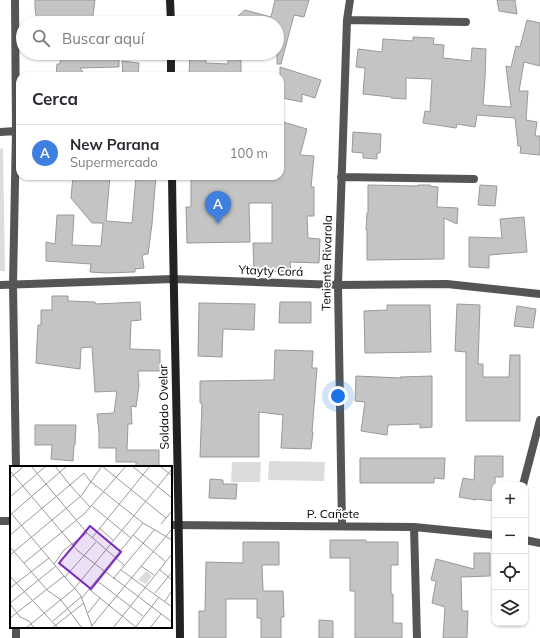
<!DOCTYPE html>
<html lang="es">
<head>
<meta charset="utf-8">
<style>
	body { margin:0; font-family:Mulish,sans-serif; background:#f7f7f7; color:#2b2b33 }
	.controls { position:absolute; right:12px; bottom:12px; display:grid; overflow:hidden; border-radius:8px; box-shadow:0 1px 3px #0004 }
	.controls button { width:36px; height:36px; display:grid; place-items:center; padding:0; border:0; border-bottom:1px solid #e1e1e2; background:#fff; color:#2b2b33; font:20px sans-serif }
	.you { position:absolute; left:338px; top:396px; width:14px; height:14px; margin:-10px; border:3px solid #fff; border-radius:50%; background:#1a73e8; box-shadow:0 0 0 6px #1a73e833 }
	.badge { display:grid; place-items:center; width:26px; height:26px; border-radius:50%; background:#000; color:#fff; font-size:13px; font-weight:700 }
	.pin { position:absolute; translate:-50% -33px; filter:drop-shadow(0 1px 2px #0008) }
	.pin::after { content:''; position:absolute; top:21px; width:14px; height:12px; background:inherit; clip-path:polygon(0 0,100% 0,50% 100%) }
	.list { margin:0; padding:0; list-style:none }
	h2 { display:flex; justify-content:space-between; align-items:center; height:52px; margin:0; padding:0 16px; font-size:17px }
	h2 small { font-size:13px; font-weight:400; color:#7c7c81 }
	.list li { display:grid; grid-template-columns:26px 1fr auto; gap:12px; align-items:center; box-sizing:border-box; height:56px; padding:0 16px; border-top:1px solid #e1e1e2 }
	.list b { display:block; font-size:15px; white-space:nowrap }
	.list p { margin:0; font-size:13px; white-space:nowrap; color:#7c7c81 }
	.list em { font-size:13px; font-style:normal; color:#7c7c81 }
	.icon { flex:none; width:22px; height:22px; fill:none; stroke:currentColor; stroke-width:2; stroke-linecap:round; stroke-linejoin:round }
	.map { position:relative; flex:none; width:540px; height:638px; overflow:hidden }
	.search { position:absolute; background:#fff; box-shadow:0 1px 3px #0004; left:16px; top:16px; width:268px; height:44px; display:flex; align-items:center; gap:10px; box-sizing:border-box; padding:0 14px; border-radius:22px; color:#7c7c81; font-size:15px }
	.panel { position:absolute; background:#fff; box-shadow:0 1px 3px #0004; left:16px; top:72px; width:268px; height:108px; border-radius:12px }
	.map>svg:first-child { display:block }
	.green { fill:#dcdcdc }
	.building { fill:#c4c4c4; stroke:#999 }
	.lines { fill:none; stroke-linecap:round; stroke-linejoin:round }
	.street { stroke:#555; stroke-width:8 }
	.secondary { stroke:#222; stroke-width:8 }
	.labels { text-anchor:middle; stroke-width:3.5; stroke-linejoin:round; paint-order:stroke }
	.street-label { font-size:12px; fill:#000; stroke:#fff }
	.inset-road { fill:none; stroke:#999; stroke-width:1 }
	.view { fill:#7b2cbf; fill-opacity:0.15; stroke:#7b2cbf; stroke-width:2 }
	.inset-edge { fill:none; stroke:#000; stroke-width:2 }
</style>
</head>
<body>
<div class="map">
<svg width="540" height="638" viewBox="0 0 540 638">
	<rect width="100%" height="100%" fill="#fff"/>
	<path class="green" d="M3,148l2,123h-5v-122z
		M269,461l56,1 -1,19 -56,-1z
		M232,462h29l-1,20h-29z"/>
	<path class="building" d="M35,0h60l-3,23h-55l-2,-15z
		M275,0h34l-5,17 -10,-2 -13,49h-4v-41h-37l-2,-7 7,-6 26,7z
		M497,0h18l2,14 -18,-3z
		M527,20l13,3v43l-16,-4 -5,29h9l-2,29 11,2 -2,14h5v19l-20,-2 1,-7h-3l-3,-28 -38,-3 -2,12 -18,-3 -1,4 -33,-5 2,-12 5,1 2,-33 -26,-1v21l-15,-1v-1l-28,-3 2,-26 -9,-1 2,-18 24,3 1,-13 30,2v-4l21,1 -1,6 11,1 -1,13 28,3 1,-13 14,1 -1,29 -2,27 28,2 -5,-41 5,1 5,-21 4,1z
		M61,53h58v14l-39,1 6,8h-30l1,-12h3z
		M190,53h15l1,10 22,1v-5l13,1v16h-52z
		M122,61l17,2 -1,13h-15z
		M280,67l41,13 -6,18 -13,-4v8l-20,-4 1,-7 -3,-1z
		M280,121l27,8 -7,26 14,1 -3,31h3v29h-7l1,22 12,1 -1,24 -29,-1 1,9 -37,1 -1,-29h19v-40h-23l1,39 -63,1 -1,-36h5v-31h89z
		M353,132l28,2 -1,19h-3v6l-14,-1v-5l-11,-1z
		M73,176h37l-4,45 26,2 4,-47h20l-4,48 -4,30 -6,1 2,13 -9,1v3l-29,1 -16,-1 1,-8 -45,-3v-19l9,2 2,-29h17l-2,30 29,1 2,-23h-11l-21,-25z
		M368,185l50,1v-1h12v1l8,1 -1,20 21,1 -1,16 -13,-6v41l-77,1v-30h-1l1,-17h1z
		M480,185l17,1 -2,20 -17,-1z
		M524,217l3,35 -38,3v13l-20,-1v-30l33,1 -2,-19z
		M52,296h16v5l27,1v2l45,-2 1,18 -10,1 -1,28 30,1v21h-22l1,15 -3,21 -5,-1 1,18h-4l-1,26h32v17h-23v-5h-20v-14h-17v-16l-2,-18 17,-1 3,-22 -22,1 -3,-45 -11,1 -1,21 -44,-6 2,-38h3v-15h11z
		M280,302h31v21h-32z
		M199,303l56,1 -1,26 -31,-1 -1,28 -24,-1z
		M457,304l23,1 -2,59h5v13h26l1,-22h10v66h-54v-69l-11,-1z
		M387,305h43l1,47 -66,1 -1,-42 23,-1z
		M517,306l19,3 -3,19 -19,-2z
		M275,350l38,1 -1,17h5l-5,64h1l-2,17 -30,-1 2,-33 -24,-3v45h-59l2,-54h-2v-22l74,-1z
		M356,376l45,2 -1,-1 32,-1v51l-12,1v-4l-32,1 -1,10 -26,-4 4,-29 -10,-1z
		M35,425h41l-1,20h-1l-1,16 -22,-2 1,-14h-17z
		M475,456h28v21h-8v24l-19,-2v1l-17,-3 4,-19 11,2z
		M360,458h85l-1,21 -10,-1v5h-74z
		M210,479l13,1v4h14l-1,15 -27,-1z
		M330,540h36v2h32v23h-7v29h2v29h9v15h-47v-47h-5v-33h-20z
		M243,542h36v23h-17l1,26h20l1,26h-3v21h-20v-20h-4v-19h-31v39h-27v-27h6l1,-49 37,1z
		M474,553h16v23l-29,1 1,34h6l-1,27h-24l2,-31 -13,-4 4,-22 -5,-1 5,-21 38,10z
		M319,620l14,1v17h-14z"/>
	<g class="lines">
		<path class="street" d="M15,0l1,131 -3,154 3,182
			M347,20l119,2
			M0,132l16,-1
			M341,177l133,2
			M0,285l173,-6 165,6 109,-1 93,10
			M523,485l17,-65
			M0,521h11
			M171,525l243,2 81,8
			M342,526l-4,-241 9,-265 3,-20
			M414,527l3,111
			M525,540l15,3
			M16,638v-11"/>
		<path class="secondary" d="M170,0l1,23
			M171,53v23
			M172,176c2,154 7,308 8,462"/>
	</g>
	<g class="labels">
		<g class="street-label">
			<text transform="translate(327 263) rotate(-89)" y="4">Teniente Rivarola</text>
			<text transform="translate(271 271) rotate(2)" y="4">Ytayty Corá</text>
			<text transform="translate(164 407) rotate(-91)" y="4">Soldado Ovelar</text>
			<text x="333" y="518">P. Cañete</text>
		</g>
	</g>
	<g transform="translate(10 466)">
		<rect width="162" height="162" fill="#fff"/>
		<path d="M136,105l6,5 -6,8 -8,-4z" fill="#dcdcdc"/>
		<path class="inset-road" d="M21,0l56,67 37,32M45,0l15,19 14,-12 6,8 53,42 29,17M92,0l64,52M122,0l40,32M150,0l12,10M0,5l68,80 94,71M0,12l14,-12M0,31l36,-31M82,40l39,32M0,46l71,84 11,30M0,49l57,-49M151,58l11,-13M89,62l14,12M0,69l60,-50 20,22M123,69l32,26M82,72l58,-72M0,81l37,43 14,10 21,28M0,89l71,-59 21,-30M14,97l60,-49 42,-48M44,98l10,-14 23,-17M131,100l13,9M149,103l13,11M111,104l51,37M0,110l48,52M55,111l31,-35M103,113l42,-50M86,114l47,36M0,122l39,-30M79,123l48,39M145,127l17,-21M72,132l61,-75M155,135l7,-10M0,137l46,-37M0,138l10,13 9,4 5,7M78,147l12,-15M0,152l54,-42M43,155l28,-24M16,162l48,-39 98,-120M42,162l32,-25M80,162l82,-99M103,162l59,-74M125,162l24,-31M140,162l11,-14"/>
		<path class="view" d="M80,60l31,26 -30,37 -32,-26z"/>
		<rect width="162" height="162" class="inset-edge"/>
	</g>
</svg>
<div class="controls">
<button>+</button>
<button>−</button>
<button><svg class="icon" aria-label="locate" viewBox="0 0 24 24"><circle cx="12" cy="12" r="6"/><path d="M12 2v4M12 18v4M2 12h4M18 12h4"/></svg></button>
<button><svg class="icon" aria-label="layers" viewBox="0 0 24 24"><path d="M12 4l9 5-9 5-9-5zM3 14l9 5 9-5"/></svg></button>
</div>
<div class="you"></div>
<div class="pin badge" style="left:218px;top:224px;background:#3f7fe0">A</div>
<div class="search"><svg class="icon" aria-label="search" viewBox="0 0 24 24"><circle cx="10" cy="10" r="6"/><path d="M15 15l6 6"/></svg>Buscar aquí</div>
<section class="panel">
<h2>Cerca<small></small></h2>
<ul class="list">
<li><span class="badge" style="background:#3f7fe0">A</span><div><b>New Parana</b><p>Supermercado</p></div><em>100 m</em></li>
</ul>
</section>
</div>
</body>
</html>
